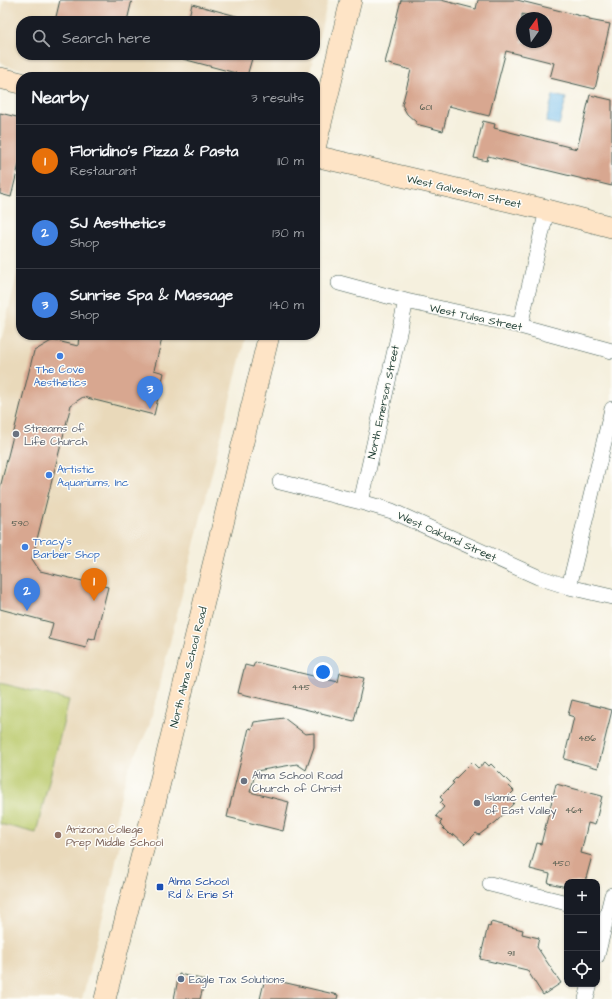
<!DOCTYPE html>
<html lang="en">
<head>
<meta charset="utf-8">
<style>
	body { margin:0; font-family:"Architects Daughter",sans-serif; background:#242831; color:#f1f3f6 }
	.controls { position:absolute; right:12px; bottom:12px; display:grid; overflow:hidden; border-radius:8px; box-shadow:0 1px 3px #0004 }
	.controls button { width:36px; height:36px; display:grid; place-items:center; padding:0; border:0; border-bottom:1px solid #363941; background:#171b24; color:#f1f3f6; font:20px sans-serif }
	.compass { position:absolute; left:516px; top:12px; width:36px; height:36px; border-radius:50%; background:#171b24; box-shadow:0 1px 3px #0004; rotate:14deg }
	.you { position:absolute; left:323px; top:672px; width:14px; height:14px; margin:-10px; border:3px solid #fff; border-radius:50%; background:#1a73e8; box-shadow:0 0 0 6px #1a73e833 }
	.badge { display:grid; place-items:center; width:26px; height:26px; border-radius:50%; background:#d1495b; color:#fff; font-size:13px; font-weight:700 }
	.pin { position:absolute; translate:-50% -33px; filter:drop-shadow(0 1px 2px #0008) }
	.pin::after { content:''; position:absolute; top:21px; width:14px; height:12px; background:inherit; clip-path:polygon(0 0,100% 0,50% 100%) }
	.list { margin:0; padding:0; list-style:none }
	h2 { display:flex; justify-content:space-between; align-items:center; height:52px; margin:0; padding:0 16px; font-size:17px }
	h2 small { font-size:13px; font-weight:400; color:#9ea1a6 }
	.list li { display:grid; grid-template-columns:26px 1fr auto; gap:12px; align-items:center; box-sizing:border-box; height:72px; padding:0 16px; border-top:1px solid #363941 }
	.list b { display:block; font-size:15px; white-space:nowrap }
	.list p { margin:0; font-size:13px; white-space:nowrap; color:#9ea1a6 }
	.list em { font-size:13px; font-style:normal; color:#9ea1a6 }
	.icon { flex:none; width:22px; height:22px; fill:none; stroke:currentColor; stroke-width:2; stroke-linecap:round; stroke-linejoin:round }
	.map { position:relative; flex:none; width:612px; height:999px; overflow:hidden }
	.search { position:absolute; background:#171b24; box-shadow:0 1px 3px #0004; left:16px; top:16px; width:304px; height:44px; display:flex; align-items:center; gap:10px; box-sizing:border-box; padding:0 14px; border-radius:16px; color:#9ea1a6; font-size:15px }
	.panel { position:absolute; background:#171b24; box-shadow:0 1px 3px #0004; left:16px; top:72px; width:304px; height:268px; border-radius:16px }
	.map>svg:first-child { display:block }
	.built { fill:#e9d9ba }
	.green { fill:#bccb6e; stroke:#6e8451 }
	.water { fill:#74beec; stroke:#4a7e90 }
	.building { fill:#d8a790; fill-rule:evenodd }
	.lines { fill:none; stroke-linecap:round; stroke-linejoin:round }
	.street-casing { stroke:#3f584e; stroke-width:16 }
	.secondary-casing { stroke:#3f584e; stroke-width:22 }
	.street { stroke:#fff; stroke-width:15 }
	.secondary { stroke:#fee4c6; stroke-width:21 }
	.shop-dot { fill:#3f7fe0; stroke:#fdfcf7; stroke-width:1.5 }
	.worship-dot { fill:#6b7280; stroke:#fdfcf7; stroke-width:1.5 }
	.education-dot { fill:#8d6e63; stroke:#fdfcf7; stroke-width:1.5 }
	.transit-dot { fill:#1a4fb4; stroke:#fdfcf7; stroke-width:1.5 }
	.service-dot { fill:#5c6f8a; stroke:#fdfcf7; stroke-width:1.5 }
	.labels { text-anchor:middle; stroke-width:3; stroke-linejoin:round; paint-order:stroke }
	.number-label { font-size:9px; fill:#4d584b }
	.street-label { font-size:11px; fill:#1f3d34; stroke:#fdfcf7 }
	.shop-label { font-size:11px; fill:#366cbe; stroke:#fdfcf7; text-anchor:start }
	.worship-label { font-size:11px; fill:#5b616d; stroke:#fdfcf7; text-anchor:start }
	.education-label { font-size:11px; fill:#785e54; stroke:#fdfcf7; text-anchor:start }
	.transit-label { font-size:11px; fill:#164399; stroke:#fdfcf7; text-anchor:start }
	.service-label { font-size:11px; fill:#4e5e75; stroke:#fdfcf7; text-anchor:start }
</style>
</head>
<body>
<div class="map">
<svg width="612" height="999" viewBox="0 0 612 999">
	<rect width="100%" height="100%" fill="#fdfcf7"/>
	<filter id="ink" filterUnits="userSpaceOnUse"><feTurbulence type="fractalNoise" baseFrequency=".025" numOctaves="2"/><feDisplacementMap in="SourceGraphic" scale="8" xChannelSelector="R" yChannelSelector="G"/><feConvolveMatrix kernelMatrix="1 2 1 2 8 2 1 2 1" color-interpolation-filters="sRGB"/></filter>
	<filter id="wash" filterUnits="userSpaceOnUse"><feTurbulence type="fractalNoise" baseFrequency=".012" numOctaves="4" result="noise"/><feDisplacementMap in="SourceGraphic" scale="16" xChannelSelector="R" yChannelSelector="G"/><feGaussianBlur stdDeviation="0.9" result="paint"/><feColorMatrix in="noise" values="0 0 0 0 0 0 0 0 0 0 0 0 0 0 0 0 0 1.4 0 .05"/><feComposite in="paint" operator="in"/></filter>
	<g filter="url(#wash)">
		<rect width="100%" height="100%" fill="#f5f0de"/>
		<path class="built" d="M4,0h324l-13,53v-32h-294v34h293l-5,22h-254l-48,-11 -7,-5v-42z
			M21,259v76h225l-97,392 -22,45 -14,57 7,13 -8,39 -30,118h-82v-654z"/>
		<path class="green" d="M0,683l69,17 -33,133 -36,-9z"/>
		<path class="water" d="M553,95l13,3 -7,27 -13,-3z"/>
		<g id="blocks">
			<path class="building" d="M60,0h72l-5,21h-72z
				M401,0h40l35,9 2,-9h39l72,18v2l21,4 -15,65 -45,-11 4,-15 -48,-12 -17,65 -40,-10 -6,25 -27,-7v-2l-9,-8 -5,-9 9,-35 -26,-7zM522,14l16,4h8v24h-24z
				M192,4l48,13v4h-52z
				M183,55h70l-6,21 -64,-17z
				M590,95l22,5v86l-124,-30 -1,5 -13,-3 9,-37 12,3 -1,4 83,21z
				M0,113l21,5v38l-10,41 -11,-3z
				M79,335h84l-9,35 10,3 -10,42 -71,-18 -12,8 -39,154 8,12 68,16 -13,52 -7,-1 -2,10 -37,-9 4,-16 -53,-14v-121l34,-137 19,-11 25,6z
				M255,662l83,20 2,-9 24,5 -10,43 -116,-28 7,-28 8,2z
				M572,700l40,10 -14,58 -34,-9 10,-42 -6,-2z
				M284,718l21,16 9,-1v14l-8,23 -9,-6 -41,7 -6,21 39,10 -6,29 -56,-14 22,-89 3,1 2,-7z
				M472,762l6,6 7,-6 4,4 2,-2 20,20 -2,2 5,5 -6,6 6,6 -18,19 -17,13 -3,-2 -11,11 -11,-10 -1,2 -2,-2 -1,1 -9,-9 -1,-3 2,-2 -6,-5 8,-9 -4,-4 3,-3 -3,-3 14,-14 -2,-1z
				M556,784l46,12 -7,29 -7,-2 -7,30 11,3 -7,26h-18v5l-19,-4 2,-9 -20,-5 7,-26 4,1z
				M491,922l32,8 -1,4 17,4 -2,9 24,36 -18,12 -16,-25 -47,-11 8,-33 2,1z
				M179,974l26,6 -5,19h-26z
				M265,978l73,17 -1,4h-77z"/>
		</g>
	</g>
	<g filter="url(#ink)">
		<use href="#blocks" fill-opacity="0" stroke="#3f584e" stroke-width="1"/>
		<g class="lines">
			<g class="street-casing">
				<path id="street" d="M339,283l67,18 114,25 92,25
					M520,326l27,-116
					M280,482l81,20 31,9 146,66 31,10 43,10
					M361,502l45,-201
					M569,587l43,-178
					M490,884l77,19
					M597,956l15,-61
					M586,999l4,-15"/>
			</g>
			<g class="secondary-casing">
				<path id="secondary" d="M0,78l21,5
					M315,148l36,-148
					M315,156l232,54 65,17
					M105,999l49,-192 115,-472"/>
			</g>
			<use href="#street" class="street"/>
			<use href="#secondary" class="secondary"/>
		</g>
	</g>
	<g class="shop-dot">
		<circle cx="60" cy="356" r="4"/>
		<circle cx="49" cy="475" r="4"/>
		<circle cx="25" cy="547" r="4"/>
	</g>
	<g class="worship-dot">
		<circle cx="16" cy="434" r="4"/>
		<circle cx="244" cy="781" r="4"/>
		<circle cx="477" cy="803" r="4"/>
	</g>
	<circle class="education-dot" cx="58" cy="835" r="4"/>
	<rect class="transit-dot" x="156" y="883" width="8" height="8" rx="2"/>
	<circle class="service-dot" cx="181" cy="979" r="4"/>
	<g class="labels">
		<g class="number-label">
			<text x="426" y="110">601</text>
			<text x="20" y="526">590</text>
			<text x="301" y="690">445</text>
			<text x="587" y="741">486</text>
			<text x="574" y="813">464</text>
			<text x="561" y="866">450</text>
			<text x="511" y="956">911</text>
		</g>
		<g class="street-label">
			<text transform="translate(464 191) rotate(13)" y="4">West Galveston Street</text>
			<text transform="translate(476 317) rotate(12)" y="4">West Tulsa Street</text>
			<text transform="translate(383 402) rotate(-78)" y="4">North Emerson Street</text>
			<text transform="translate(447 536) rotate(24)" y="4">West Oakland Street</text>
			<text transform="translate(188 667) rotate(-76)" y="4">North Alma School Road</text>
		</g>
		<g class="shop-label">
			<text x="60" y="373" text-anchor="middle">The Cove<tspan x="60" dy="13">Aesthetics</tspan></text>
			<text x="57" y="473">Artistic<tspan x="57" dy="13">Aquariums, Inc</tspan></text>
			<text x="33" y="545">Tracy's<tspan x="33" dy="13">Barber Shop</tspan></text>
		</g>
		<g class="worship-label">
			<text x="24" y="432">Streams of<tspan x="24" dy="13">Life Church</tspan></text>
			<text x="252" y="779">Alma School Road<tspan x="252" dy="13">Church of Christ</tspan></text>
			<text x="485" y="801">Islamic Center<tspan x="485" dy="13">of East Valley</tspan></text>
		</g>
		<g class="education-label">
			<text x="66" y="833">Arizona College<tspan x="66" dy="13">Prep Middle School</tspan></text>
		</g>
		<g class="transit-label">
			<text x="168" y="885">Alma School<tspan x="168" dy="13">Rd &amp; Erie St</tspan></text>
		</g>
		<g class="service-label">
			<text x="189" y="983">Eagle Tax Solutions</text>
		</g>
	</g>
</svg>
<div class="controls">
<button>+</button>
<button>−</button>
<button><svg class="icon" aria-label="locate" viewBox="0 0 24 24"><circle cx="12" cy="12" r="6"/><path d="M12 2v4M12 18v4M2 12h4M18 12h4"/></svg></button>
</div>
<svg class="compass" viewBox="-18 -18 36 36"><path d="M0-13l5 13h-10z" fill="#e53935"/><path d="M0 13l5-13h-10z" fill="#9ea1a6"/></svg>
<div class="you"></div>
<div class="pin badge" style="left:94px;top:601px;background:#e8710a">1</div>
<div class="pin badge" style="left:27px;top:611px;background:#3f7fe0">2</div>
<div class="pin badge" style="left:150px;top:409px;background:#3f7fe0">3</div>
<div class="search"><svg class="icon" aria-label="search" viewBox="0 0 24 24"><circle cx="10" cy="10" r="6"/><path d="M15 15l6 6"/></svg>Search here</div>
<section class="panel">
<h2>Nearby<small>3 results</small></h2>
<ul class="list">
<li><span class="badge" style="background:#e8710a">1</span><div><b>Floridino's Pizza &amp; Pasta</b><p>Restaurant</p></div><em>110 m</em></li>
<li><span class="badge" style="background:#3f7fe0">2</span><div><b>SJ Aesthetics</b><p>Shop</p></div><em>130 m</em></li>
<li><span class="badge" style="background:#3f7fe0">3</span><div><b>Sunrise Spa &amp; Massage</b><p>Shop</p></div><em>140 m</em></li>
</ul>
</section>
</div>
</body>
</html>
